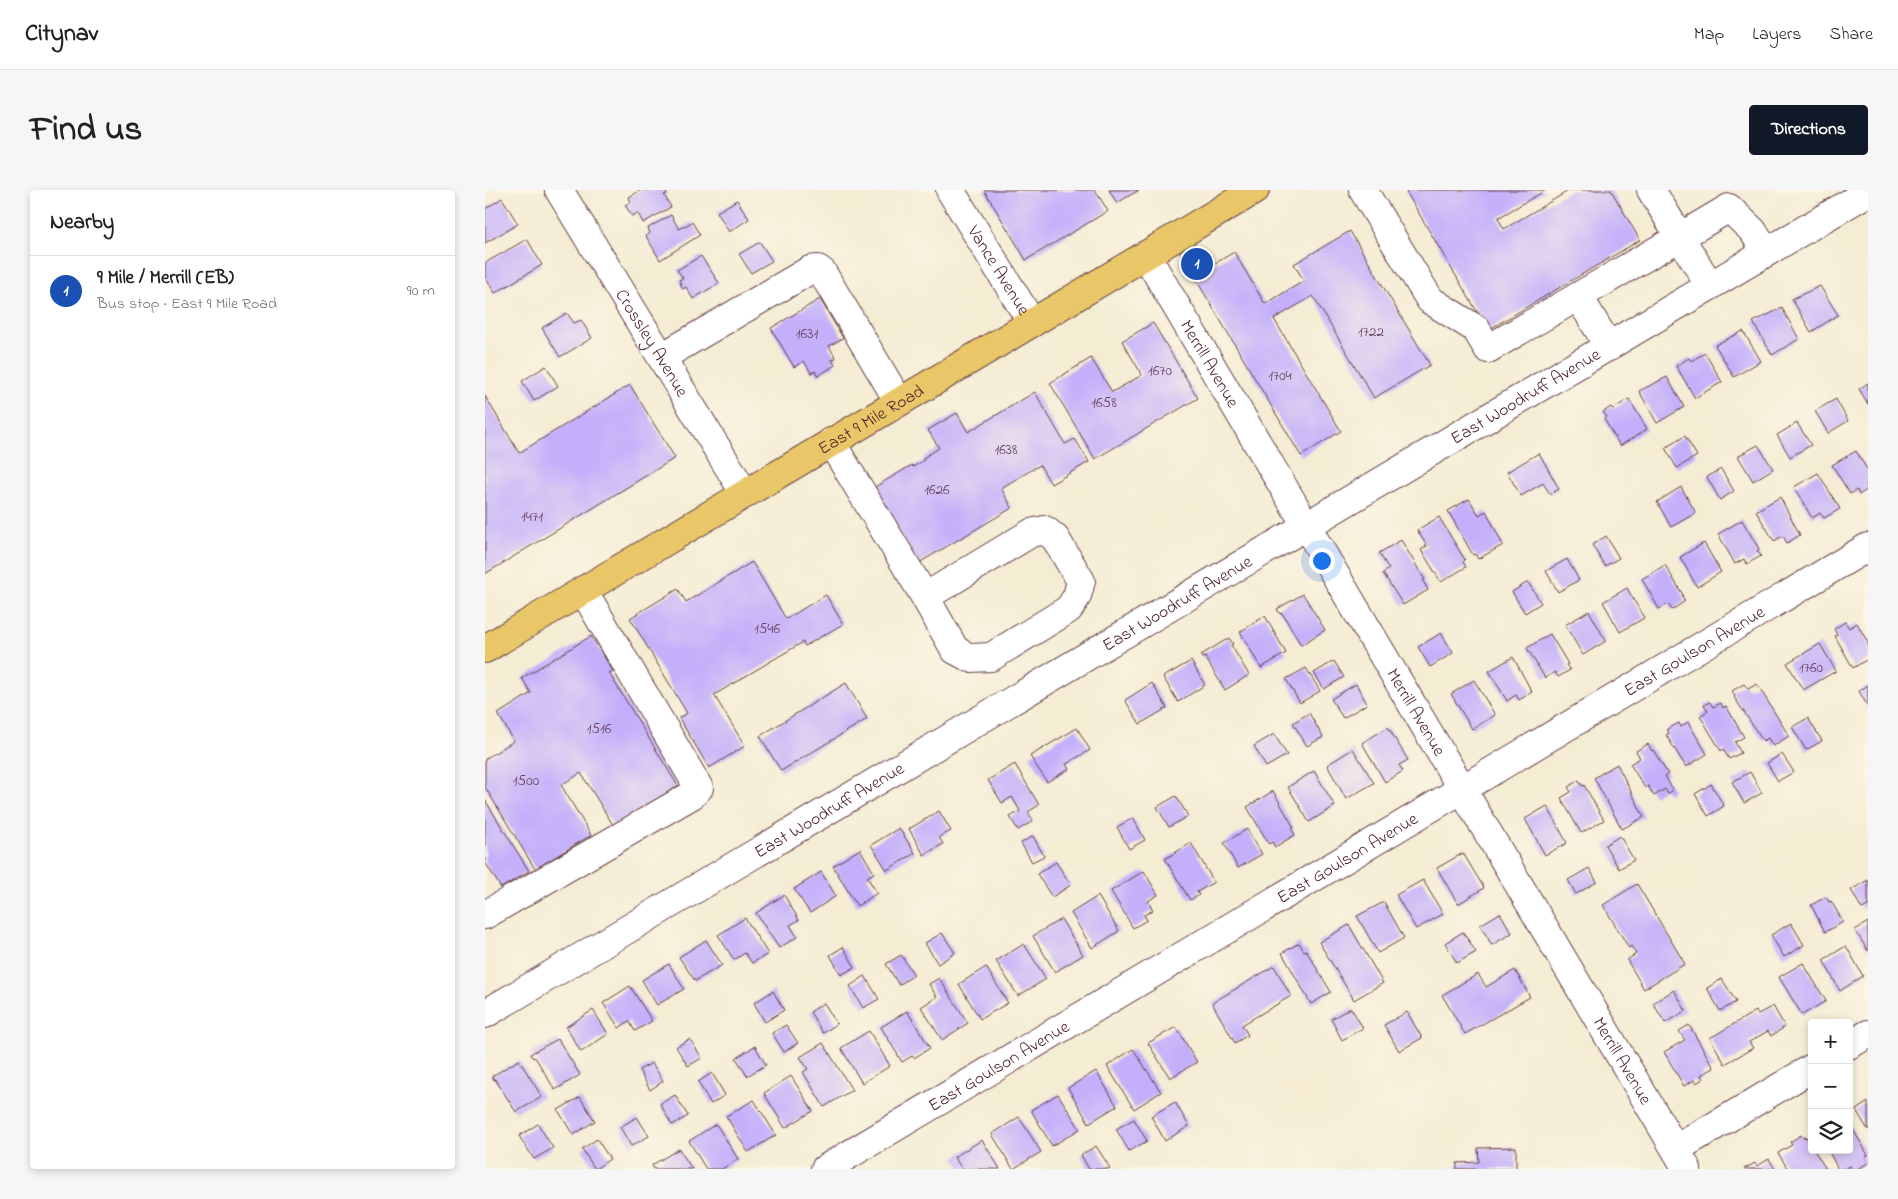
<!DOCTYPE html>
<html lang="en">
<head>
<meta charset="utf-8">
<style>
	body { margin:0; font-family:"Indie Flower",sans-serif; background:#f6f6f6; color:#222 }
	.controls { position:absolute; right:15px; bottom:15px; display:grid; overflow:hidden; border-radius:5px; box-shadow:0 2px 8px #0003 }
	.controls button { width:45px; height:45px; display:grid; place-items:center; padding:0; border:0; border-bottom:1px solid #e0e0e0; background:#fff; color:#222; font:25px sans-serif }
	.you { position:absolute; left:836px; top:370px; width:18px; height:18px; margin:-12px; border:4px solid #fff; border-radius:50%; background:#1a73e8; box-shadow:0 0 0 8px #1a73e833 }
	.badge { display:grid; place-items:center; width:32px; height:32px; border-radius:50%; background:#111827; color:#fff; font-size:16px; font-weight:700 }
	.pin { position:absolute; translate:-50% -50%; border:2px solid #fff; box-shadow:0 1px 5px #0006 }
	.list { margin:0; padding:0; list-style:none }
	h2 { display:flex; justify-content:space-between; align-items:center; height:65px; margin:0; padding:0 20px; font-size:21px }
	h2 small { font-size:16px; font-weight:400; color:#767676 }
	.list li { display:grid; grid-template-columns:32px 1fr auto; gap:15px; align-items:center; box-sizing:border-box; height:70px; padding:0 20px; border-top:1px solid #e0e0e0 }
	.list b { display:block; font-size:19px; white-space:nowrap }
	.list p { margin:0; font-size:16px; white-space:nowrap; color:#767676 }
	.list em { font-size:16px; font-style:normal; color:#767676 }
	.icon { flex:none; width:28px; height:28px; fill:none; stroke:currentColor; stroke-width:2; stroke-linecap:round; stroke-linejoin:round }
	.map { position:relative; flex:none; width:1383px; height:979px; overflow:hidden; border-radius:5px }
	header { display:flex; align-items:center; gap:30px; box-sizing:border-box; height:70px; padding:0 25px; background:#fff; border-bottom:1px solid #e0e0e0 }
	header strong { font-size:24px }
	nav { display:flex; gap:28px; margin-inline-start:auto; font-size:18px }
	.intro { display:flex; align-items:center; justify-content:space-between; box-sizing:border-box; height:120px; padding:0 30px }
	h1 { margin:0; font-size:35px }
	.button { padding:12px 22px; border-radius:5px; background:#111827; color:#fff; font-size:18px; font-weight:700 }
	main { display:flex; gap:30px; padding:0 30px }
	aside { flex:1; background:#fff; border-radius:5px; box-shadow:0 2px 8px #0003 }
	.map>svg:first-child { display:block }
	.building { fill:#c4b0fa }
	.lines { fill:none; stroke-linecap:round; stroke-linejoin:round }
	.minor-casing { stroke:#643e44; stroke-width:30 }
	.major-casing { stroke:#643e44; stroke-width:30 }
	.minor { stroke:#fff; stroke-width:28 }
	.major { stroke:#e9c769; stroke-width:28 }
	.labels { text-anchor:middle; stroke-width:4.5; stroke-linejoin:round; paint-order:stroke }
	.number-label { font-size:15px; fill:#68435f }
	.street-label { font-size:18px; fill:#4a1f2b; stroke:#fcf5e5 }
</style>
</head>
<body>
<header>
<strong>Citynav</strong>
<nav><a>Map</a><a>Layers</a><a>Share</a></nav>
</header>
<div class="intro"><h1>Find us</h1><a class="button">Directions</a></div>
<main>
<aside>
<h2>Nearby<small></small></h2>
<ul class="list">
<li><span class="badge" style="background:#1a4fb4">1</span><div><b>9 Mile / Merrill (EB)</b><p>Bus stop · East 9 Mile Road</p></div><em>90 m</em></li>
</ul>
</aside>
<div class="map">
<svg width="1383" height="979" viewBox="0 0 1383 979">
	<rect width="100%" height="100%" fill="#fcf5e5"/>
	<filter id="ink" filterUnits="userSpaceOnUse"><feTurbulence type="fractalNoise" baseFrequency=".02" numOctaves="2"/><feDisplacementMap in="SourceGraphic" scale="10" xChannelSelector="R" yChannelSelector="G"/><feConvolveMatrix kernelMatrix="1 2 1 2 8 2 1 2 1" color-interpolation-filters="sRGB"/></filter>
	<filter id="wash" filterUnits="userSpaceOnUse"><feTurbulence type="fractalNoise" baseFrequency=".0096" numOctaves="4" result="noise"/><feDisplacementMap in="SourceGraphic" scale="20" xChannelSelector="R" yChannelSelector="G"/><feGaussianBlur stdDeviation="1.12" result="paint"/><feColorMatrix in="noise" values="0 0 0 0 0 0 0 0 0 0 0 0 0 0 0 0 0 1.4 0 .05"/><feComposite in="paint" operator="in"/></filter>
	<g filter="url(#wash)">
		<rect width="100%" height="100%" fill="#f4ecd3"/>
		<g id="blocks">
			<path class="building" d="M156,0h24l2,4 -3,1 7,12 -28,16 -5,-10 -6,3 -7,-11 6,-3 -2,-5z
				M499,0h111l13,21 -82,49z
				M624,0h30l-22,13z
				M920,0h141l-48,28 6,11 66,-39h41l29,50 -152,90z
				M17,8l16,26 -33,19v-34z
				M252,10l12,19 -20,13 -12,-20z
				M186,25l8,14 13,-7 8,13 -40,25 -14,-24 4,-3 -2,-5z
				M865,41l80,134 -56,33 -61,-102 -39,23 67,112 -40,25 -107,-180 40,-24 31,52 39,-23 -10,-17z
				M42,49l15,26 -47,28 -10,-16v-14z
				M275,52l12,19 -21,12 -12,-19z
				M216,66l18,27 -26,16 -7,-12 -3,2 -4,-9 4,-2 -6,-8z
				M1335,96l18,29 -27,17 -19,-33z
				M335,109l23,39 -14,8 7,12 -4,2 3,5 -17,11 -3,-5 -4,2 -7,-12 -10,6 -23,-39z
				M1297,118l17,31 -27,16 -19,-33z
				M82,123l7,10 7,-3 11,18 -32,19 -18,-29z
				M668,133l45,75 -103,61 -45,-76 41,-25 21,34 30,-17 -20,-34z
				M1258,141l18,30 -27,16 -19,-32z
				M1220,163l17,29 -27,16 -19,-32 13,-8 2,3z
				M61,176l12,20 -24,15 -12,-20z
				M1182,187l17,30 -27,16 -18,-32z
				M1383,193v21l-9,-15z
				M145,195l45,73 -190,116v-178l34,57z
				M550,202l30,52 10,-5 14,23 -38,22 -11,-19 -39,23 11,20 -95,56 -44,-76 39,-23 1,2 11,-7 -1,-2 16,-10 -11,-18 29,-17 11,19z
				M1144,209l18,30 -27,17 -16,-27 3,-2 -4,-5 8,-5 2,2z
				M1351,209l12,22 -20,12 -13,-22z
				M1312,233l14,22 -21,12 -13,-22z
				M1200,246l12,20 -20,12 -12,-20z
				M1273,255l15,24 -20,12 -15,-25z
				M1371,261l12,20v13l-2,1 2,4 -9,6 -2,-5 -7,4 -18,-29z
				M1054,263l20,36 -9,5 -7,-11 -22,13 -14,-24z
				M1236,279l13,22 -14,9 -13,-23z
				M1333,283l22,36 -16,9 -4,-5 -8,5 -18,-31z
				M1196,297l15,26 -25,14 -14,-25z
				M1295,307l20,38 -13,8 -4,-7 -9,5 -18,-30z
				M984,309l10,16 7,-4 17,34 -25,14 -3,-5 -2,1 -25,-44z
				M954,327l26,43 -2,2 3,5 -25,15 -20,-32 6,-4 -10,-16z
				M1257,330l17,29 -2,2 4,5 -14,8 -3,-5 -9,5 -17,-30z
				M1121,346l13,22 -14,8 -13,-21z
				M916,350l24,40 -2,1 5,9 -25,15 -20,-32 6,-4 -10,-16z
				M1219,353l17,29 -24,15 -17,-30z
				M1082,369l12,21 -21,12 -12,-21z
				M267,372l34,57 40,-24 17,29 -38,22 -2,-4 -89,53 31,51 -36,22 -30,-50 8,-5 -57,-95 48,-29 8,13z
				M1180,375l18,30 -1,1 3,5 -13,9 -4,-6 -9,5 -17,-30z
				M1043,392l13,21 -16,10 -13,-21z
				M1142,398l17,30 -24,14 -17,-30z
				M818,404l22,36 -24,15 -19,-32 -2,1 -3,-5z
				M1104,421l17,30 -23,14 -18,-30z
				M780,426l21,37 -25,15 -21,-36z
				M1360,432l4,6 8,-5 11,20v16l-15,9 -18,-32 2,-1 -3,-6z
				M956,443l12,20 -23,14 -12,-20z
				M1065,444l18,30 -2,1 4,5 -12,7 -3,-5 -10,6 -18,-30z
				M106,446l22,35 -4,2 69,113 -65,39 -32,-52 -20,12 30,50 -56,34 -50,-82v-28l29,-18 -16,-27 33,-21 -9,-15z
				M744,448l4,6 -2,1 18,30 -24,15 -20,-33 -2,1 -2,-3z
				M1335,454l16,27 -33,19 -16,-27z
				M1028,467l19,35 -13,8 -3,-5 -9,6 -18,-30z
				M706,471l14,24 -27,17 -15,-25z
				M849,471l10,16 -20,12 -10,-16z
				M821,478l14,23 -20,12 -14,-24z
				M989,490l21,35 -23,14 -21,-35z
				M361,493l21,36 -86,52 -21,-35z
				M667,493l15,25 -27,16 -15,-24z
				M871,494l11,20 -24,14 -12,-19z
				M1259,494l4,5 9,-5 32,52 -16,10 -5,-8 -5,3 -29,-44 1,-1 -3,-5z
				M1383,495v22l-9,-16z
				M1225,512l3,5 8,-4 2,5 3,-2 18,31 -9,5 6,11 -12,6 -6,-10 -2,2 -21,-35 8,-5 -4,-6z
				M824,523l14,24 -16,9 -14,-23z
				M1323,528l14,23 -16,9 -14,-23z
				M1203,532l19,32 -21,13 -20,-32 3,-2 -2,-4 12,-6 2,4z
				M903,537l20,33 -9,5 4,6 -18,11 -23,-39z
				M592,538l13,22 -24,14 3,5 -22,13 -17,-26z
				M789,544l13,21 -21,12 -12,-21z
				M1163,554l4,7 1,-1 15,24 -3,2 8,14 -5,4 -3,-5 -11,7 -6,-10 -3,2 -15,-24 10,-6 -4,-7z
				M868,559l21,34 -28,16 -19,-34z
				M1297,564l12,18 -16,9 -11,-18z
				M530,574l24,41 -11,7 5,9 -15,9 -8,-13 10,-6 -8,-14 -10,6 -14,-23z
				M1132,574l27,53 -22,12 -28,-51z
				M829,581l21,35 -26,16 -21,-35z
				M1265,582l12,21 -18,10 -12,-21z
				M1094,590l3,6 2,-1 20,35 -23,13 -20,-35 10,-6 -3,-5z
				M1226,594l13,22 -16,10 -13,-22z
				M788,601l21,37 -2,1 3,6 -20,12 -3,-5 -3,2 -22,-37z
				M691,606l12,20 -19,11 -12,-20z
				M0,610l44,71 -28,17 -16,-26z
				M1062,616l20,37 -22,12 -20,-36z
				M454,621l12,20 -12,6 4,7 -19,11 -15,-26z
				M648,628l12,22 -16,9 -12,-22z
				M414,638l16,25 -28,17 -16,-25z
				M762,639l15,25 -24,14 -14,-25z
				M548,646l11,20 -12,6 -11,-19z
				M1135,646l14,24 -15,9 -14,-24z
				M706,653l23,39 -17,10 2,3 -9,5 -25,-41z
				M375,659l14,24 -7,4 10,16 -20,13 -24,-40z
				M978,663l21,35 -26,16 -21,-36z
				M571,672l15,23 -19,12 -15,-23z
				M1104,678l8,14 -21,12 -8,-14z
				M659,681l14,24 -10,6 5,9 -9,5 3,5 -14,8 -22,-37z
				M336,682l15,24 -26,17 -16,-24z
				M938,690l20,34 -27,15 -20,-34z
				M1383,690v26l-6,3 -11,-19z
				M1152,694l48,80 -41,25 -17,-29 9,-6 -5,-8 -2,2 -26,-43z
				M299,705l15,25 -9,5 7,12 -18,11 -23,-35z
				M613,706l21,35 -27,17 -21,-35z
				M1341,707l3,5 2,-1 12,21 -18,10 -14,-27z
				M899,712l20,36 -26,15 -21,-37z
				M1015,723l12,20 -20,12 -12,-20z
				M260,728l23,36 -16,9 -7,-10 -11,7 -16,-25z
				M576,729l22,36 -28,17 -22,-36z
				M1383,732v29l-13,-21z
				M1306,733l13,22 -20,12 -13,-22z
				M864,735l34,58 -29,17 -35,-58z
				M978,742l13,20 -19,11 -12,-20z
				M457,743l13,20 -17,11 -13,-21z
				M221,750l16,25 -27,16 -16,-24z
				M814,753l5,8 2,-1 25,42 -20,12 -29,-51z
				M539,754l22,35 -28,17 -22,-35z
				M1361,756l17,30 -23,15 -17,-31z
				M358,757l12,20 -14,8 -11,-20z
				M416,765l13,20 -15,10 -13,-21z
				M1318,773l23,38 -24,14 -23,-38z
				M184,774l15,25 -27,16 -15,-25z
				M789,776l17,30 -49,29 6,10 -13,8 -23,-40z
				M501,777l22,36 -28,16 -21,-35z
				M1030,780l15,27 -65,37 -23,-39 36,-21 8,13z
				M380,786l14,23 -16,9 -13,-22z
				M454,788l29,45 -26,17 -21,-33 16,-10 -8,-13z
				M1237,789l14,23 -16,9 -13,-23z
				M145,796l22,35 -17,10 -6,-10 -10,7 -16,-25z
				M1189,800l12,21 -21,12 -12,-20z
				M288,801l11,19 -19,12 -11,-19z
				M339,813l13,21 -14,9 -13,-21z
				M1288,816l12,21 -14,9 -3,-5 -19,11 4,6 -28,16 -15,-26 46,-27 2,3z
				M866,818l12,20 -21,12 -11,-21z
				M108,820l15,24 -27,18 -15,-25z
				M422,821l23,37 -16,10 -2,-2 -10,6 -21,-35z
				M922,822l15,26 -23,13 -15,-26z
				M301,835l12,18 -14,9 -12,-19z
				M1204,835l25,43 -13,7 2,4 -7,4 -2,-3 -10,6 -20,-34 21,-12 -6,-9z
				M691,837l21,35 -27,16 -22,-35z
				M384,841l21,35 -28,17 -21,-35z
				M73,849l22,36 -25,15 -20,-33 -2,1 -3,-4z
				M205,849l12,19 -14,8 -12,-19z
				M338,853l29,47 -28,17 -21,-35 5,-3 -8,-12z
				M270,856l11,19 -19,11 -11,-18z
				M648,859l28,43 -27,17 -27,-43z
				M34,870l23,37 -26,15 -21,-33 -1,1 -2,-4z
				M167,873l11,18 -13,9 -11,-20z
				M611,881l21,35 -28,17 -21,-35z
				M227,883l13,22 -14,9 -13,-22z
				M306,886l22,35 -28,17 -21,-35z
				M573,904l22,35 -28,17 -21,-36z
				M190,905l13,21 -16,9 -12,-21z
				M95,907l15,24 -22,14 -15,-25z
				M269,910l22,35 -28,17 -22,-36z
				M690,912l14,24 -24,15 -14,-25z
				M1383,912v28l-12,-20z
				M152,927l12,19 -18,10 -11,-19z
				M534,927l22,35 -28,17 -21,-35z
				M649,929l13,22 -18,10 -13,-22z
				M1364,933l19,32 -3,2 3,6 -11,6h-5l-2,-3 -5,3h-7l-10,-19h21z
				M53,934l15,24 -19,11 -15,-23z
				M231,934l22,35 -16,10h-16l-17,-28z
				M1316,945l2,3 3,-1 6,9v4h2l12,19h-38l-10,-16 14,-8 -2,-3z
				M112,949l13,20 -15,10 -13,-20z
				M497,950l18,29h-38l-8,-12z
				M611,956l14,22 -2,1h-19l-8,-14z
				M1031,957v22h-59v-6l22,-1 -1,-14z
				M194,959l13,20h-38l-2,-4z
				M1284,969l6,10h-31l11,-6 2,3z"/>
		</g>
	</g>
	<g filter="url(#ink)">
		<use href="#blocks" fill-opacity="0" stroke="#643e44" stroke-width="1"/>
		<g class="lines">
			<g class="minor-casing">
				<g id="minor">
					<path id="s1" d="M74,0l186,304"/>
					<path id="s2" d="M465,0l82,133"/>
					<path d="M878,0l67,110 46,29 12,20 192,-112 30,49"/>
					<path d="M1166,0l29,47 49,-29 24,23 13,21"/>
					<path id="s3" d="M661,65l541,914"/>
					<path d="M1094,107l30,50"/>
					<path d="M177,167l148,-87 8,-1 4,3 77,130"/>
					<path d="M346,252l94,155 30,53 15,8 21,-1 78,-48 8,-13 4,-15 -26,-43 -10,-8 -14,3 -106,64"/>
					<path d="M0,725l207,-120 7,-7 -116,-198"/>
					<path id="s4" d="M0,824l1383,-822"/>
					<path d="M1364,855l19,-11"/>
					<path d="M1191,959l136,-81"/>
					<path id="s5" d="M340,979l1043,-622"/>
				</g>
			</g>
			<g class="major-casing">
				<g id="major">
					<path id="s6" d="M0,459l770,-459"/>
				</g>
			</g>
			<use href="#minor" class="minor"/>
			<use href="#major" class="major"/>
		</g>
	</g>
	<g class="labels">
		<g class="number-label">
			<text x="886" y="146">1722</text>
			<text x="322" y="148">1631</text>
			<text x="675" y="185">1670</text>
			<text x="795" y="190">1704</text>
			<text x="619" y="217">1658</text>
			<text x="521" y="264">1638</text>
			<text x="452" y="304">1626</text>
			<text x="47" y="331">1471</text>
			<text x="282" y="443">1546</text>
			<text x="1326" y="482">1760</text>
			<text x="114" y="543">1516</text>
			<text x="41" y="595">1500</text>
		</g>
		<g class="street-label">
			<text dy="6" stroke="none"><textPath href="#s2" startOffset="94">Vance Avenue</textPath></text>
			<text dy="6" stroke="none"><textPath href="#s1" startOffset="179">Crossley Avenue</textPath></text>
			<text dy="6" stroke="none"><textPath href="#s3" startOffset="126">Merrill Avenue</textPath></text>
			<text dy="6" stroke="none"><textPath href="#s4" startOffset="1210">East Woodruff Avenue</textPath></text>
			<text dy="6" stroke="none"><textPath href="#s6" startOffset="449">East 9 Mile Road</textPath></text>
			<text dy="6" stroke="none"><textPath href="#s4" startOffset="805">East Woodruff Avenue</textPath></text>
			<text dy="6" stroke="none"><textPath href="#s5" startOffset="1012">East Goulson Avenue</textPath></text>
			<text dy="6" stroke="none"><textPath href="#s3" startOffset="531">Merrill Avenue</textPath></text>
			<text dy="6" stroke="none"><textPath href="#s4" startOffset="400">East Woodruff Avenue</textPath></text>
			<text dy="6" stroke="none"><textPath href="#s5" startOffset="608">East Goulson Avenue</textPath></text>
			<text dy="6" stroke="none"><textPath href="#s3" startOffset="936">Merrill Avenue</textPath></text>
			<text dy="6" stroke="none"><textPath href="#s5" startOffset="202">East Goulson Avenue</textPath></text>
		</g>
	</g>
</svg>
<div class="controls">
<button>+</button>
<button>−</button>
<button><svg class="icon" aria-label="layers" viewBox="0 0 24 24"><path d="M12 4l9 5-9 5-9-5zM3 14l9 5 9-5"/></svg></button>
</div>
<div class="you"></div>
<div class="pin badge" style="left:712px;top:74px;background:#1a4fb4">1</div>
</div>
</main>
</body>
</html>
